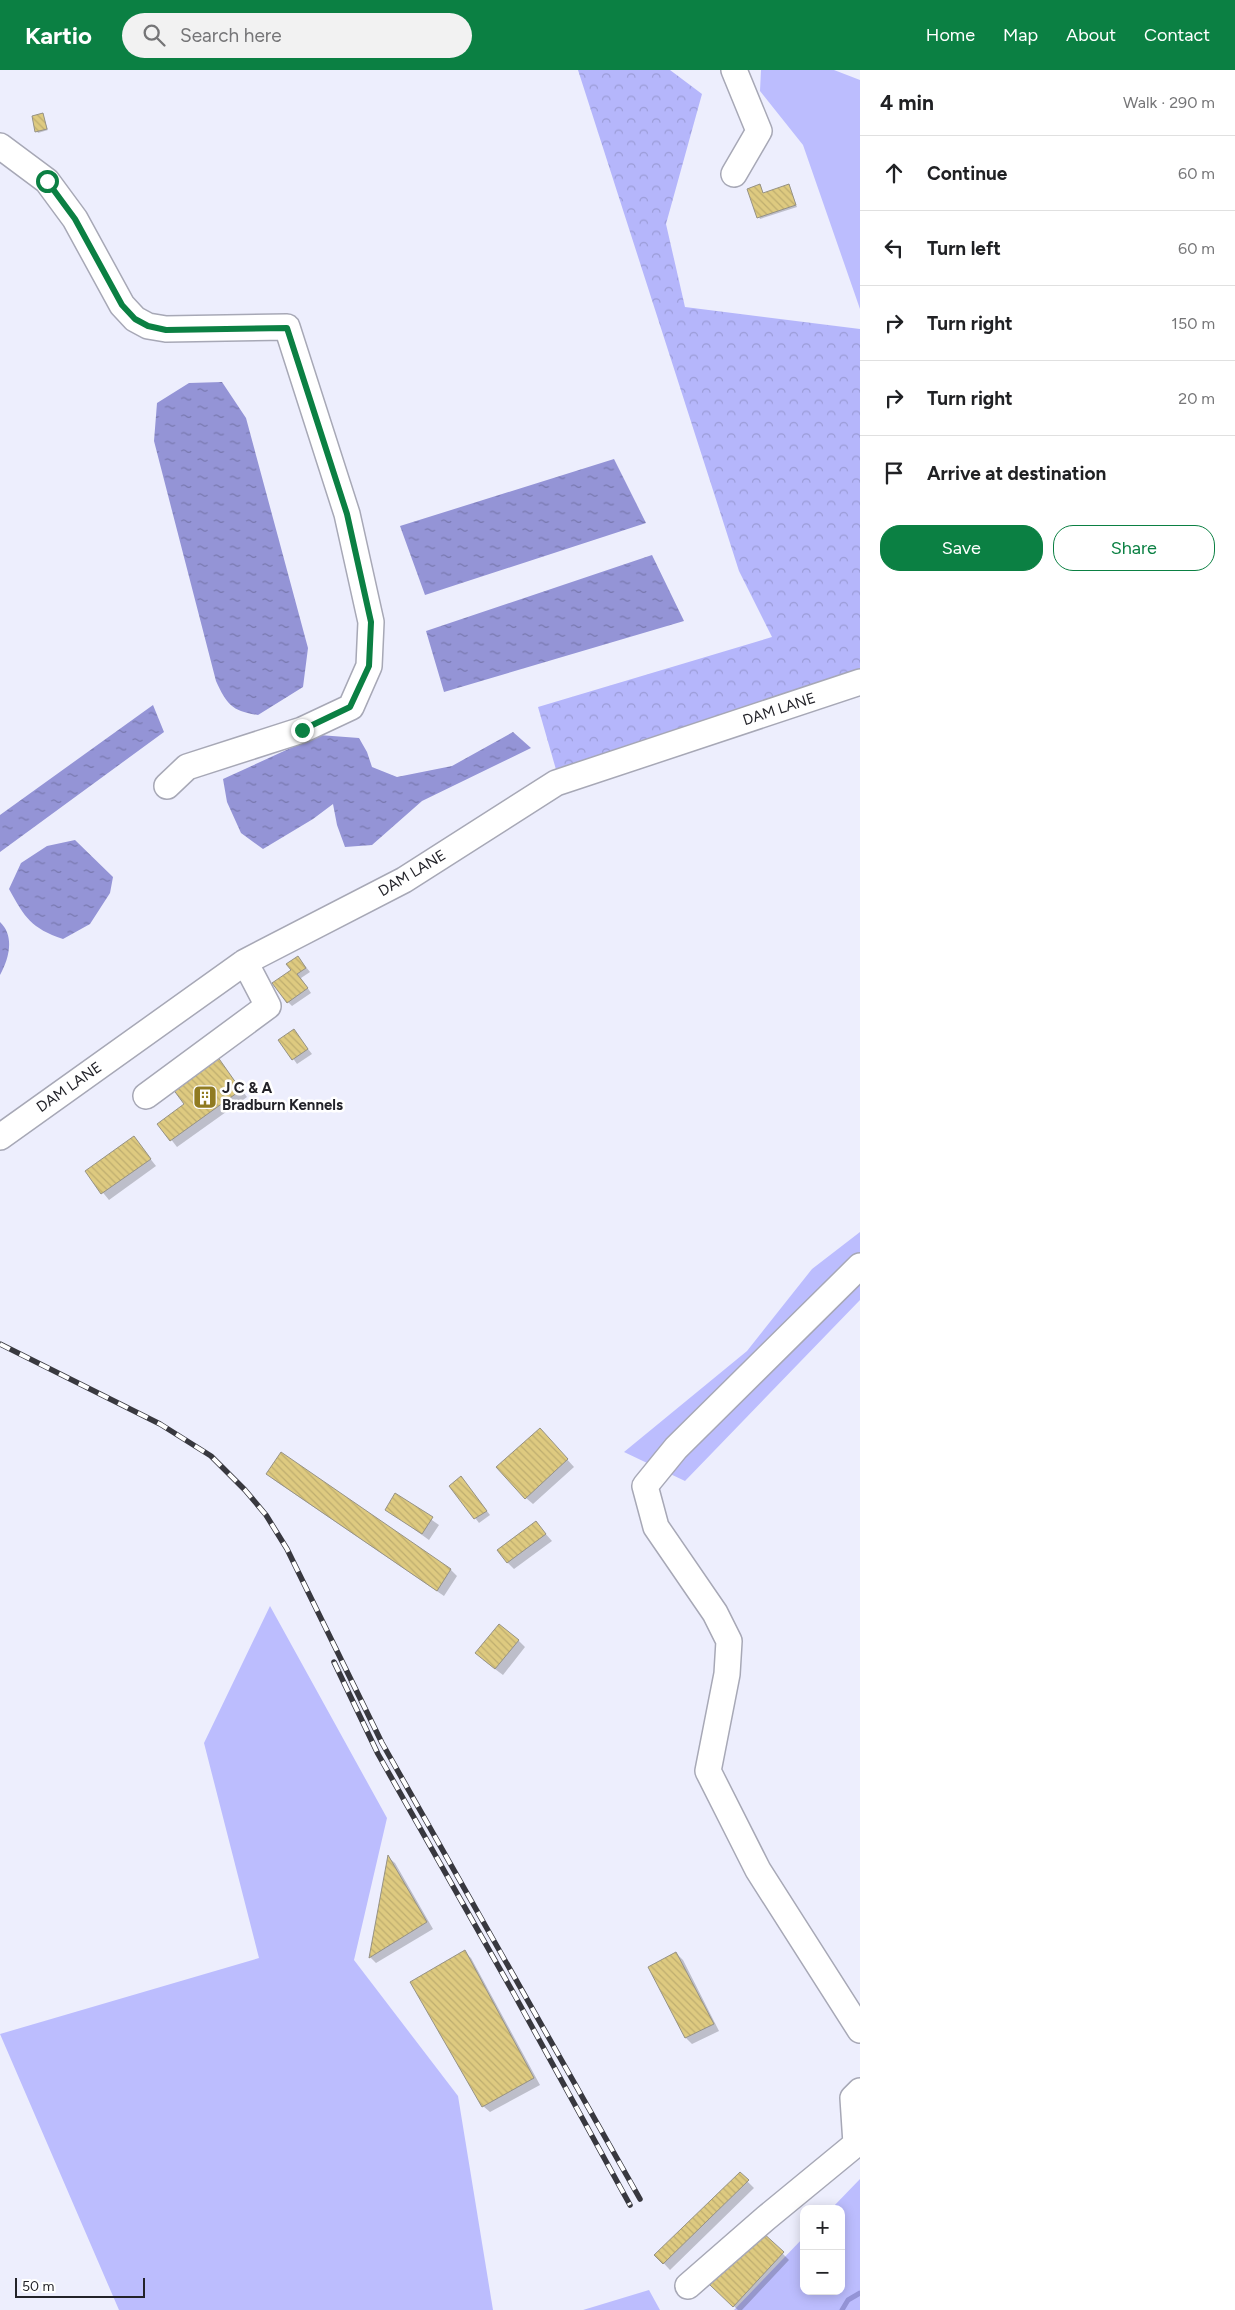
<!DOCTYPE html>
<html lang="en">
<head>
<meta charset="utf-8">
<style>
	body { margin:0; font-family:Figtree,sans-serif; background:#f2f2f2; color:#202124 }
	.controls { position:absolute; right:15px; bottom:15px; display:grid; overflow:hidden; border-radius:10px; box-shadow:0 2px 12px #0003 }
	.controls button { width:45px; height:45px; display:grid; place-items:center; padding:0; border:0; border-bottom:1px solid #e0e0e0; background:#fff; color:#202124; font:25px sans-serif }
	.scale { position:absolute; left:15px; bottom:12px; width:130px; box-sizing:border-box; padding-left:5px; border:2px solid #232329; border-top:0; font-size:14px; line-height:18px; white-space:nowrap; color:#232329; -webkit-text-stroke:4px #fff; paint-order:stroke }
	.stop { position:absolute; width:15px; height:15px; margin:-11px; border:4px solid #0b8043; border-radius:50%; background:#fff }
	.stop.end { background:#0b8043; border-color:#fff; box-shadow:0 1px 5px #0008 }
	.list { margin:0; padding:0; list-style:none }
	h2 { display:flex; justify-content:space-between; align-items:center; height:65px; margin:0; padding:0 20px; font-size:21px }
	h2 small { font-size:16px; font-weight:400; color:#757577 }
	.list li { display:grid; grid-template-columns:32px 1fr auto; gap:15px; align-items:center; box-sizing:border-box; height:75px; padding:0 20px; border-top:1px solid #e0e0e0 }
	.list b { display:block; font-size:19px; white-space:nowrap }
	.list em { font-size:16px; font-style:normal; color:#757577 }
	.actions { display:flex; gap:10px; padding:15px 20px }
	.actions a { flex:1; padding:11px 0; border:1px solid #0b8043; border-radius:20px; text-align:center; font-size:18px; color:#0b8043 }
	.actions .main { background:#0b8043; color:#fff }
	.icon { flex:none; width:28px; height:28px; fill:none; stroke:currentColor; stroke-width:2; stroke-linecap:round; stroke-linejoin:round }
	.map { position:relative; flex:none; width:860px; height:2240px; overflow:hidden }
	header { display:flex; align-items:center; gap:30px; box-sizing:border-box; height:70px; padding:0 25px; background:#0b8043; color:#fff }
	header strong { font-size:24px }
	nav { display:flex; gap:28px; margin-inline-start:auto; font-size:18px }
	.search { width:350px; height:45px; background:#f2f2f2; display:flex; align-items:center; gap:12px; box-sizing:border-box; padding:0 18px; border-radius:28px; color:#757577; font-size:19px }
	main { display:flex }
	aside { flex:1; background:#fff }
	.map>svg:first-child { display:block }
	.grass { fill:#bcbdfe }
	.forest { fill:url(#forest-crowns) }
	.water { fill:url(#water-ripples) }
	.shadow { fill:#0003 }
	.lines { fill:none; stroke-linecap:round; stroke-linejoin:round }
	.stream { stroke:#9494d6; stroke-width:5 }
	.building { fill:url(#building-back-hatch); stroke:#969285 }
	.minor-casing { stroke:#a7a8b6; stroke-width:28 }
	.minor { stroke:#fff; stroke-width:25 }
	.rail-casing { stroke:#38383f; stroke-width:5.5 }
	.rail { stroke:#fff; stroke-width:4; stroke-dasharray:11; stroke-linecap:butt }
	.route { stroke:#0b8043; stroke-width:6 }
	.labels { text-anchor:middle; stroke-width:5; stroke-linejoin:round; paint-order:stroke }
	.street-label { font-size:15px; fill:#232329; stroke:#fff }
	.poi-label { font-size:15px; font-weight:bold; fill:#232329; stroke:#fff; text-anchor:start }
</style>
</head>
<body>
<header>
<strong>Kartio</strong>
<div class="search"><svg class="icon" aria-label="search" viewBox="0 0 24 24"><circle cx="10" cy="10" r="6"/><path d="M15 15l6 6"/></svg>Search here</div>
<nav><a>Home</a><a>Map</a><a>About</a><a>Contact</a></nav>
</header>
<main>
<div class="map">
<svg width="860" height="2240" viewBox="0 0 860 2240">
	<defs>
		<pattern id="forest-crowns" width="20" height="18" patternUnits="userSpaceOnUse" patternTransform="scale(1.25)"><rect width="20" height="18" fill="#b5b6fb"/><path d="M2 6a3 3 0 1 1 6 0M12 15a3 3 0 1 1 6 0" fill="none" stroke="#9b9cd7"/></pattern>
		<pattern id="water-ripples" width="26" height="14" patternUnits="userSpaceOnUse" patternTransform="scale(1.25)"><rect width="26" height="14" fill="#9494d6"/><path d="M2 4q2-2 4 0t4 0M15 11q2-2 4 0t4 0" fill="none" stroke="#7878ae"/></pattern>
		<pattern id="building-back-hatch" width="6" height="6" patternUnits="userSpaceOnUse" patternTransform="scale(1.25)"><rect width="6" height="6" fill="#deca80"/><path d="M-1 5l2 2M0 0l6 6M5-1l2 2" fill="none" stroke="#bead6f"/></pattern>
	</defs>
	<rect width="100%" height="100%" fill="#edeefd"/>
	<path class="grass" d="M761,0h73l26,10v229l-57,-164 -43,-54z
		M860,1162v68l-175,181 -61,-29 123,-101 65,-82z
		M270,1536l117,212 -33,142 104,136 35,214h-374l-119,-276 259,-76 -55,-215z
		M860,2109v131h-126l70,-73v54h37v-82h-10z
		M649,2220l11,20h-77z"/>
	<path class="forest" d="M578,0h92l32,24 -36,130 19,83 175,22v349l-303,95 -19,-66 234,-70 -33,-66z"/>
	<path class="water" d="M222,312l24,36 62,230 -5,39 -45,28c-26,-4 -31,-10 -42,-34l-62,-240 3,-38 32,-20z
		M614,389l32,64 -221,72 -25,-69z
		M652,485l32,66 -240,71 -18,-61z
		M153,635l11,27 -164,120v-37z
		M513,662l18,16 -109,53 -50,44 -27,2 -8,-22 -4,-21 -20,15 -50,30 -22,-16 -14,-31 -4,-23 96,-44 40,3 8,14 5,15 25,10 55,-11z
		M75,770l38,37 -3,16 -20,31 -27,15c-32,-11 -38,-21 -54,-50l12,-26 26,-17z
		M0,852c15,14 9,37 0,53z"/>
	<path class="shadow" d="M43,45l5,15 -10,3 -1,-2z
		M760,116l4,8 25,-8 8,21 -37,12 -11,-30z
		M298,887l12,15 -9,6 10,15 -19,13 -4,-4 5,-32z
		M294,961l18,23 -15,10 -17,-24z
		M214,984l33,43 -70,50 -18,-23 27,-20z
		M134,1068l22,28 -47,34 -23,-28z
		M546,1366l28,31 -41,37 -7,-6z
		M281,1383l170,117 6,6 -13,20 -170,-116 -6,-7z
		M465,1412l25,33 -11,8 -28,-37z
		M396,1425l43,30 -10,15 -43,-31z
		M536,1453l16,18 -38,28 -7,-7z
		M518,1570l7,7 -22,28 -20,-15z
		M389,1788l6,5 38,66 -57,34 -6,-6z
		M465,1882l6,6 69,127 -50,27 -7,-6z
		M676,1883l7,7 36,71 -27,13 -6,-6 -37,-71z
		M740,2104l14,14 -84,82 -14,-15z
		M761,2162l28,28 -47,50h-4l-26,-25z"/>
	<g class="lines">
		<path class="stream" d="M842,2240l6,-10 12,-7"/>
	</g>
	<path class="building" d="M43,43l4,16 -12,3 -3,-16z
		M760,114l3,9 26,-9 7,21 -39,13 -10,-29z
		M298,886l8,12 -9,6 11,14 -21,15 -15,-20 19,-13 -5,-6z
		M294,959l14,20 -16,11 -14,-20z
		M215,983l26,37 -71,51 -13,-17 27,-20 -14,-19z
		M134,1066l17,23 -50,35 -16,-23z
		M540,1358l28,31 -43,40 -29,-32z
		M281,1382l170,117 -14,22 -171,-117z
		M461,1406l26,35 -13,8 -25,-33z
		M395,1423l38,24 -11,17 -37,-24z
		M536,1451l10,13 -39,29 -10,-13z
		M499,1554l20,16 -24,29 -20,-16z
		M388,1785l39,67 -58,36z
		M465,1880l69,128 -52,29 -72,-125z
		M676,1882l38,72 -29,14 -37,-71z
		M740,2102l9,8 -86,84 -9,-9z
		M761,2161l23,21 -51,55 -23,-22z"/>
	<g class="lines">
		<g class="minor-casing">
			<path id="minor" d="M0,76l47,35 28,38 47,86 13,14 13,7 18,3 121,-2 60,187 24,108 -2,44 -18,41 -49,23 -115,37 -20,19
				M734,104l25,-43 -25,-61
				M146,1026l122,-90 -23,-44
				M0,1067l245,-175 159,-82 152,-97 304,-101
				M860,1196l-184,182 -31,38 11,41 59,86 14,28 -2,33 -19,97 50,99 102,160
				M688,2216l78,-68 90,-74 -3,-46 7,-7"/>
		</g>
		<use href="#minor" class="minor"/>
		<g class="rail-casing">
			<path id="rail" d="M0,1274l160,80 51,32 34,34 21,25 21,34 95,194 258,456
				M334,1592l44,92 136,240 116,211"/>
		</g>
		<use href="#rail" class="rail"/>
	</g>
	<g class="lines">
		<path class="route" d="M47,111l28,38 47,86 13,14 13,7 18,4 121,-2 60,186 24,108 -2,44 -19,41 -48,23"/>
	</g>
	<defs>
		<g id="building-square" transform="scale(1.25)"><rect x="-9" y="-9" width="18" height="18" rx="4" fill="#907b21" stroke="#fff"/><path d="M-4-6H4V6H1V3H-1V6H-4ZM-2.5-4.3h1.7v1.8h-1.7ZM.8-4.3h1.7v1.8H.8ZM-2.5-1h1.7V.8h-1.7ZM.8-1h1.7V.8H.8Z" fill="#fff"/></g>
	</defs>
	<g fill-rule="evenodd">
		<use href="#building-square" x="205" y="1027"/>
	</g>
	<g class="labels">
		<g class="street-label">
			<text transform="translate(779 639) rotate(-18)" y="5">DAM LANE</text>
			<text transform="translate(412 803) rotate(-31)" y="5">DAM LANE</text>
			<text transform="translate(69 1017) rotate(-35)" y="5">DAM LANE</text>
		</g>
		<g class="poi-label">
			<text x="222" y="1023">J C &amp; A<tspan x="222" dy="17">Bradburn Kennels</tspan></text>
		</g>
	</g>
</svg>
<div class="controls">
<button>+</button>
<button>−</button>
</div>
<div class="scale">50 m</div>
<div class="stop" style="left:47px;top:111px"></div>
<div class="stop end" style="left:302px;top:660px"></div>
</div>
<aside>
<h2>4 min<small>Walk · 290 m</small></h2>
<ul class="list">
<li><svg class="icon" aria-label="ahead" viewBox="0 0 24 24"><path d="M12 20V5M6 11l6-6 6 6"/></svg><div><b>Continue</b></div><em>60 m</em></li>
<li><svg class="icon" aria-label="left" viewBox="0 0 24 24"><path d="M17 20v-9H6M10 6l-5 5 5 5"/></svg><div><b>Turn left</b></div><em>60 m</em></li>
<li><svg class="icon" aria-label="right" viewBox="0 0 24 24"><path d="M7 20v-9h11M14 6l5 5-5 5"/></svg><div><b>Turn right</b></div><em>150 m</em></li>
<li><svg class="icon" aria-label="right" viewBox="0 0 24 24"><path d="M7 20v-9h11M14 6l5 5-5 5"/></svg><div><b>Turn right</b></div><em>20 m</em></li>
<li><svg class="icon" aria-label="arrive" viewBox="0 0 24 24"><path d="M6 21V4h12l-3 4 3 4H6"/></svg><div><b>Arrive at destination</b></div></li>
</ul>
<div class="actions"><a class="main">Save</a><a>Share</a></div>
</aside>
</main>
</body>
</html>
